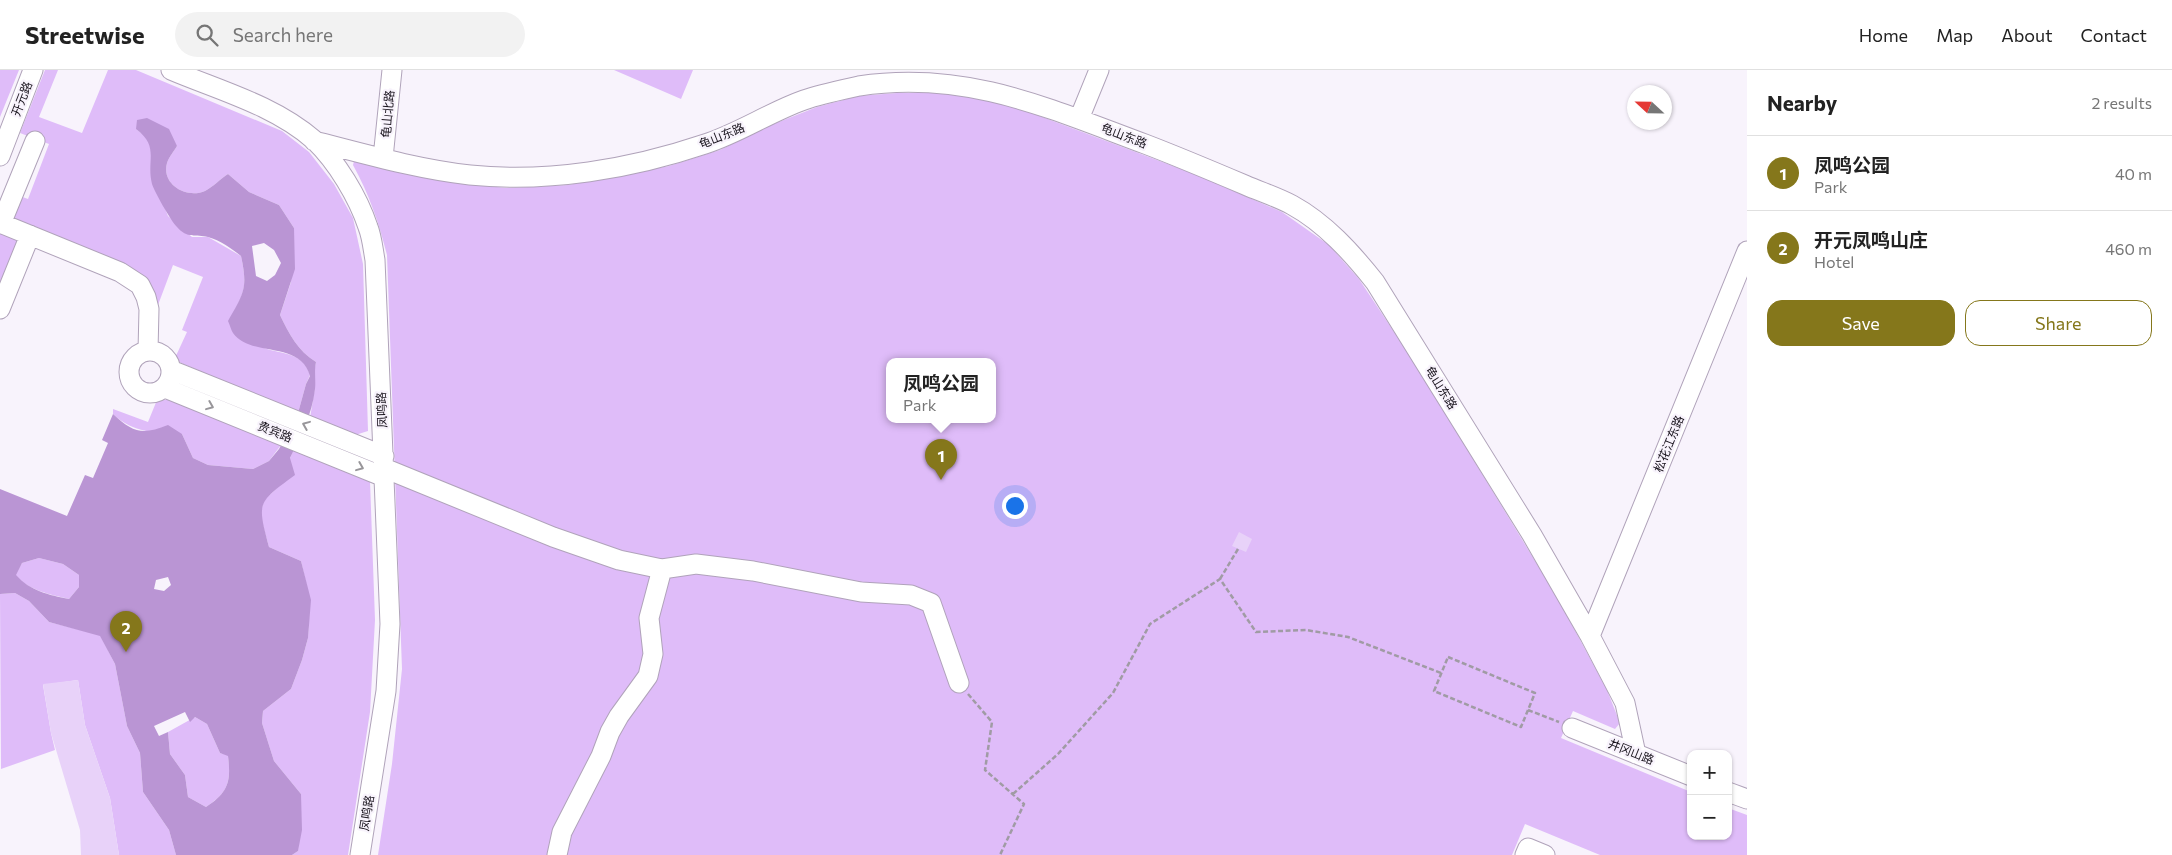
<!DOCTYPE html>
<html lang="en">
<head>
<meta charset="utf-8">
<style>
	body { margin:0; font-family:Commissioner,"Noto Sans SC",sans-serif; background:#f2f2f2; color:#222 }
	.controls { position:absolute; right:15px; bottom:15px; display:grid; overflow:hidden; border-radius:10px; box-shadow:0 1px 4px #0004 }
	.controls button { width:45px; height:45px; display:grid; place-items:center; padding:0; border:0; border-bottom:1px solid #e0e0e0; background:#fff; color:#222; font:25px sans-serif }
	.compass { position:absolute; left:1627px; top:15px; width:45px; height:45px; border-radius:50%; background:#fff; box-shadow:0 1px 4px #0004; rotate:292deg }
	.you { position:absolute; left:1014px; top:435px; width:18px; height:18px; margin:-12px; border:4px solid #fff; border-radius:50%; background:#1a73e8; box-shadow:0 0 0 8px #1a73e833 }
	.badge { display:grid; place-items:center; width:32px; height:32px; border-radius:50%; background:#85771b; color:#fff; font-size:16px; font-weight:700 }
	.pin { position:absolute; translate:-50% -41px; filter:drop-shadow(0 1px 2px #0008) }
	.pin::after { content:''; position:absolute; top:26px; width:18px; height:15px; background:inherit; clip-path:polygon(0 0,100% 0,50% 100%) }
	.popup { position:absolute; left:886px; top:288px; width:110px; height:65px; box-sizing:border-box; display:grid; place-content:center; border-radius:10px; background:#fff; filter:drop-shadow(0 1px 4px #0005); font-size:16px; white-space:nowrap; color:#767676 }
	.popup b { font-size:19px; color:#222 }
	.popup::after { content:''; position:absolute; left:50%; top:100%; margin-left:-10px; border:10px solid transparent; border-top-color:#fff }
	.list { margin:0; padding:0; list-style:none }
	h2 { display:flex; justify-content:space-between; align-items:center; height:65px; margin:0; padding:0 20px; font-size:21px }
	h2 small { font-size:16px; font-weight:400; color:#767676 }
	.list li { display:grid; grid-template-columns:32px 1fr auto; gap:15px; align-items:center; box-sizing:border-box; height:75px; padding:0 20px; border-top:1px solid #e0e0e0 }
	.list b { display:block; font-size:19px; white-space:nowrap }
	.list p { margin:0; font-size:16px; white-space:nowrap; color:#767676 }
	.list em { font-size:16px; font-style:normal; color:#767676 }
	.actions { display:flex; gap:10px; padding:15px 20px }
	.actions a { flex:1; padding:11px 0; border:1px solid #85771b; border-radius:15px; text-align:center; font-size:18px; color:#85771b }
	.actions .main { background:#85771b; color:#fff }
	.icon { flex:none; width:28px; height:28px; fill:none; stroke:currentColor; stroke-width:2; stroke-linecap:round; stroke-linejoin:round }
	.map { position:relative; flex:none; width:1747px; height:785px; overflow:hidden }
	header { display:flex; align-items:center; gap:30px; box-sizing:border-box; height:70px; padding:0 25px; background:#fff; border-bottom:1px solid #e0e0e0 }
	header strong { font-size:24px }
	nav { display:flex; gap:28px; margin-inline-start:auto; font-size:18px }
	.search { width:350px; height:45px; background:#f2f2f2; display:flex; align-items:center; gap:12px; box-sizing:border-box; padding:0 18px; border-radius:28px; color:#767676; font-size:19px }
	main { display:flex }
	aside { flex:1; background:#fff }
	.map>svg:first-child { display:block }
	.green { fill:#dfbcf9; fill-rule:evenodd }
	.water { fill:#ba95d4; fill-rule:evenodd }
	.building { fill:#e8d2f9 }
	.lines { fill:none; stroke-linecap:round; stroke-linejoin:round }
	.minor-casing { stroke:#b0a3ba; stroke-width:21 }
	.path { stroke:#a09ba4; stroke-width:2.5; stroke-dasharray:5 2.5; stroke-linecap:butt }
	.minor { stroke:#fff; stroke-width:19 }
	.oneway { stroke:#98969a }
	.labels { text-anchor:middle; stroke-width:4.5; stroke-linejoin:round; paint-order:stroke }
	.street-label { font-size:12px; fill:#1a151e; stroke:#f8f3fc }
</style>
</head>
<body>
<header>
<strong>Streetwise</strong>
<div class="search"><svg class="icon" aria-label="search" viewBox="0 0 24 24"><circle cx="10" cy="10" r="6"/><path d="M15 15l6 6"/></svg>Search here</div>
<nav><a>Home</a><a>Map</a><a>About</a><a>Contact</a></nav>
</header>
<main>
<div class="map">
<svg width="1747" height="785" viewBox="0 0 1747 785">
	<rect width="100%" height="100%" fill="#f8f3fc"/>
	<path class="green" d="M0,0h19l-19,47z
		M45,0h13l-19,47 43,16 26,-63h28l146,61 27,21 25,32 19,34 10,46 5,167 -16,5 -42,-18 5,-31 -1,-15 2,-10c-18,-11 -27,-28 -36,-47l11,-33 3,-54 -15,-23 -30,-13 -21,-18c-8,5 -15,13 -23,17 -18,8 -44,-6 -38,-28 2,-6 7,-12 10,-17l-41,-17 9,7 7,11 1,38 10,18 5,13 24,21h16l33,19c7,32 3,37 -12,66 9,7 19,19 30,24 19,9 44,4 51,29l-4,9 -8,29 -117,-50 -6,-5 12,-26 -5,-2 21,-53 -30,-12 -15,40 -4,-1 -2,-7 -145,-76 10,-26 11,4 21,-55 -29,-11z
		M614,0h79l-12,29z
		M897,23h45l42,6 37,10 176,66 85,37 47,33 30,34 55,83 143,235 50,93 13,33 -5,6 -42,-18 -12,27 130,54v44h37v-28l19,7v40h-147l-75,-31 -13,31h-1134l14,-91 10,-95 -15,-414c-8,-32 -18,-61 -34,-90l1,-4 102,22 51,5 61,-3 101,-19 51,-16 51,-25 46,-18 41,-11zM890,291h102v58h-102z
		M0,161l15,6 2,5 -17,44z
		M157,330h19l105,45 -12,16 -16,8 -45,-4 -15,-7 -11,-24c-27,-2 -48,0 -69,-20v-5l35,13z
		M294,379l76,32 5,139 -5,92 -22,143h-56l6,-4 3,-57 -27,-33 -12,-38 1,-12 28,-22 11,-29 6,-22 2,-38 -9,-39 -32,-14 -9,-32 4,-15 13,-12z
		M39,488l24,6 16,11v12l-10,12c-20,-5 -39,-8 -54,-24l7,-12z
		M15,523l14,8 20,21 51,13 15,29 12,62 13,27 3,39 26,38 7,25h-57l-9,-57 -25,-73 -7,-45 -35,5 8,48 4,17 -54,19 -1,-175z
		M195,647l12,7 13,29 8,2c3,26 1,37 -22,52l-18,-10 -3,-22 -15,-21 -2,-22z"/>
	<path class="water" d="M147,48l22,11 8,17c-3,5 -8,11 -10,17 -6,22 20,36 38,28 8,-4 15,-12 23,-17l21,18 30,13 15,23 1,41 -15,46c9,19 18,36 36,47 -2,10 0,18 -1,27 -3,26 -14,46 -25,69l5,17c-38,28 -38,27 -26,72l32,14 10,39 -3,38 -6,22 -11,29 -28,22 -1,12 12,38 27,33 1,36 -4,21 -6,4h-116l-7,-25 -26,-38 -3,-39 -13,-27 -12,-62 -15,-28 -51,-14 -20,-21 -14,-8 -15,1v-105l67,27 18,-41 8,3 15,-35 -6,-3 11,-26c20,19 30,21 55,11l14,9 11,24 15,7 45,4 16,-8 10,-12 19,-36 8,-29 4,-8c-10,-36 -59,-18 -77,-43 -2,-3 -3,-8 -5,-12 16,-28 20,-33 13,-65 -9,-7 -21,-16 -33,-19 -12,-3 -21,2 -31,-10 -6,-6 -23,-36 -25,-43 -6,-24 8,-37 -16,-55l1,-9zM264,173l10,7 7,13 -6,12 -8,6 -11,-5 -4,-30zM39,488l24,6 16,11v12l-10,12c-20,-4 -39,-8 -53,-24l6,-12zM168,507l3,8 -7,6 -10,-2 2,-9zM185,642l5,10 5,-5 12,7 13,29 8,3c3,25 1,36 -22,51l-18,-10 -3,-22 -15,-21 -2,-22 -9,4 -5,-10z"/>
	<path class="building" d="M1239,462l13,7 -6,13 -14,-6z
		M78,610l7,45 25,73 9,57h-38l-1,-25 -29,-97 -8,-49z"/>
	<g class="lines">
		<g class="minor-casing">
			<path id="minor" d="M171,0c47,20 103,35 143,70 23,22 44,57 54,87 4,10 5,22 7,33l15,364 -4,67 -26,164
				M1079,49l20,-49
				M314,71c51,13 103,28 156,34 78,8 161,-6 235,-31 34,-11 65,-32 99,-44 17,-6 37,-10 55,-14 107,-16 189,22 286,58 34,13 67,27 100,41 16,7 32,12 47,20 33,18 60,48 83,77l157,253 58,101 35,67 11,51
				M0,86l33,-86
				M383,88l9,-88
				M0,153l120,49 20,13 6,12 3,12 -1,42
				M1,154l34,-83
				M0,239l30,-74
				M129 302a21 21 0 1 1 42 0a21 21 0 1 1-42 0Z
				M171,300l213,86
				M165,318l219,89
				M384,398l169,69 66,23 43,9 34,-5 57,7 108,21 50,3 20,8 28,80
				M1590,566l157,-385
				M1572,658l119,48
				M1728,722l19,7
				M557,785l5,-23 39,-76 9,-24 9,-16 29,-40 5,-22 -4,-36 13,-49
				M1525,785l3,-7 17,7"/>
		</g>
		<path class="path" d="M1220,509l18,-30
			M1448,587l87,36 -14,34 -87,-36z
			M968,624l24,28 -7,48 39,34 -24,51
			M1528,640l31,12
			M1013,724l45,-40 55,-61 37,-69 70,-45 36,53 50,-2 42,7 93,36"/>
		<use href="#minor" class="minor"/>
	</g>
	<defs><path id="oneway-chevron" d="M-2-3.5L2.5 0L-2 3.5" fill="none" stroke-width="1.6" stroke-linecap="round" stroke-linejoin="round" transform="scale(1.25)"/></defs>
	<g class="oneway">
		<use href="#oneway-chevron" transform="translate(210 336) rotate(22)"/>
		<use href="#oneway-chevron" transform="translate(306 355) rotate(-158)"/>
		<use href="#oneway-chevron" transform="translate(360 397) rotate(22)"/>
	</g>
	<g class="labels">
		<g class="street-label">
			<text transform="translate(22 29) rotate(-69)" y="4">开元路</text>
			<text transform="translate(388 44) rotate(-85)" y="4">龟山北路</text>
			<text transform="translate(722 66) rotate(-22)" y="4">龟山东路</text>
			<text transform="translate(1124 66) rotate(21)" y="4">龟山东路</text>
			<text transform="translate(1441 318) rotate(58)" y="4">龟山东路</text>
			<text transform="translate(382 340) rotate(-92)" y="4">凤鸣路</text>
			<text transform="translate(275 362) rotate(22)" y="4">贵宾路</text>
			<text transform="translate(1669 374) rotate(-68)" y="4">松花江东路</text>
			<text transform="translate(1631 682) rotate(22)" y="4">井冈山路</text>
			<text transform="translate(367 743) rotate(-81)" y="4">凤鸣路</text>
		</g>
	</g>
</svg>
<div class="controls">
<button>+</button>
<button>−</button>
</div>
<svg class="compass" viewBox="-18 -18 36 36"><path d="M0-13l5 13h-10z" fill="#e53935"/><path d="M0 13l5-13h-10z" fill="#767676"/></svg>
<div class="you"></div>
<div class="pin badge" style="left:941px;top:410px">1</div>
<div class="popup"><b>凤鸣公园</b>Park</div>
<div class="pin badge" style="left:126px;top:582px">2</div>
</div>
<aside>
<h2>Nearby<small>2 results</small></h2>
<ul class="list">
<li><span class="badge">1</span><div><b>凤鸣公园</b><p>Park</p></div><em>40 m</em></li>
<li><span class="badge">2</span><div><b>开元凤鸣山庄</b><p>Hotel</p></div><em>460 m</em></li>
</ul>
<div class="actions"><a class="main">Save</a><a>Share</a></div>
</aside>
</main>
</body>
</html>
